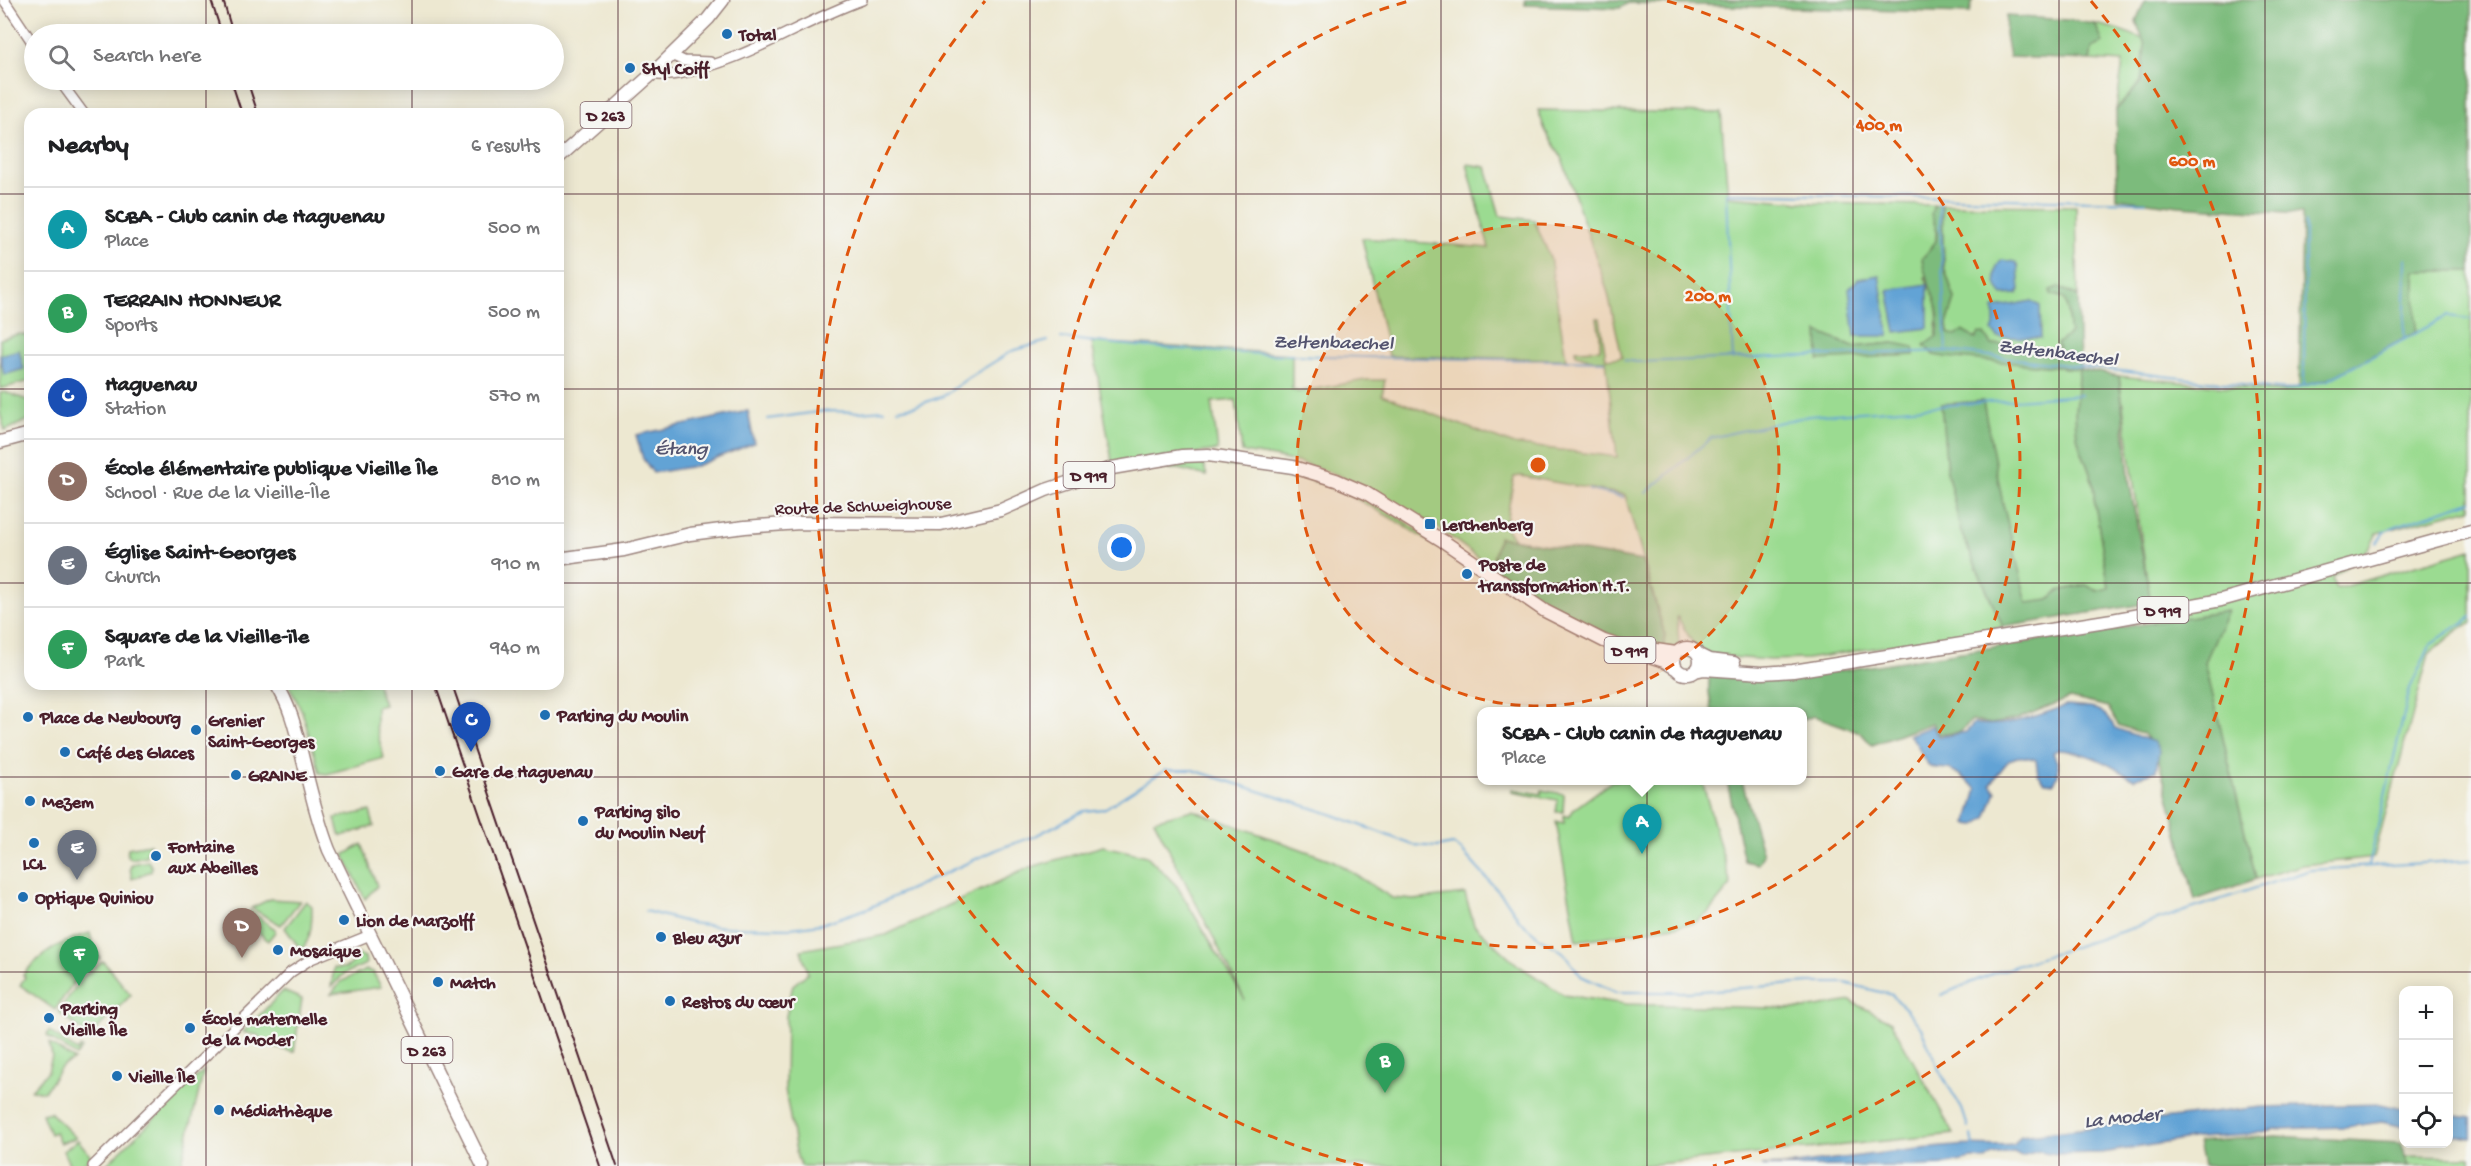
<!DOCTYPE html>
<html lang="en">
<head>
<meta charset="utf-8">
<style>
	body { margin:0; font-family:"Gochi Hand",sans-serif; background:#f6f6f6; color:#202124 }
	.controls { position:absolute; right:18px; bottom:18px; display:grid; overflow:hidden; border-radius:12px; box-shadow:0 3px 15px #0003 }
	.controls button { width:54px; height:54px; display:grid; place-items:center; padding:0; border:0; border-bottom:2px solid #e0e0e0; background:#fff; color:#202124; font:30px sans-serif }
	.you { position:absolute; left:1122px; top:548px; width:21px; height:21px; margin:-15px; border:4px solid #fff; border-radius:50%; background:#1a73e8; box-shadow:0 0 0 9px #1a73e833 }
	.badge { display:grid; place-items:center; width:39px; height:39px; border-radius:50%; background:#111827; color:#fff; font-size:20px; font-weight:700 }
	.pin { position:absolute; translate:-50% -50px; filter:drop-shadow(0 2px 3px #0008) }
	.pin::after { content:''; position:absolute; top:32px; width:21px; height:18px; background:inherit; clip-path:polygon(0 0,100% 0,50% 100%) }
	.popup { position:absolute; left:1477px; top:707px; width:330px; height:78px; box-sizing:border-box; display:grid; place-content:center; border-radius:12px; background:#fff; filter:drop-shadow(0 2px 4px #0005); font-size:20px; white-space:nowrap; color:#757577 }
	.popup b { font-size:22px; color:#202124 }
	.popup::after { content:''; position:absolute; left:50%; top:100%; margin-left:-12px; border:12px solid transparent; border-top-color:#fff }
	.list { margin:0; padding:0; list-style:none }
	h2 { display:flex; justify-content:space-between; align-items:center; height:78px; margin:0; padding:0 24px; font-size:26px }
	h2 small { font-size:20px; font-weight:400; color:#757577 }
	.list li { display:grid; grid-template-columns:39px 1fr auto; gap:18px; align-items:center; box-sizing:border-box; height:84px; padding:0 24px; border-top:2px solid #e0e0e0 }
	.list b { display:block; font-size:22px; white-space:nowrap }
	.list p { margin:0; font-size:20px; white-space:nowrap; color:#757577 }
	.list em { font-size:20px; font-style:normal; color:#757577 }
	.icon { flex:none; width:33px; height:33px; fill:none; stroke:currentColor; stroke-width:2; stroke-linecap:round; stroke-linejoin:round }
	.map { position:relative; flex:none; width:2471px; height:1166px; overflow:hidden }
	.search { position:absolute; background:#fff; box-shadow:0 3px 15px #0003; left:24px; top:24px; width:540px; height:66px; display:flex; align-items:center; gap:15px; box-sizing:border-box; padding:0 21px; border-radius:33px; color:#757577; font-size:22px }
	.panel { position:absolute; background:#fff; box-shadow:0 3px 15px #0003; left:24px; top:108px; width:540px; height:582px; border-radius:18px }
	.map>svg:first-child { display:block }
	.green { fill:#9bdb91; stroke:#727d5e; stroke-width:1.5; fill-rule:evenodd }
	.forest { fill:#7cbb7b; stroke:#636d53; stroke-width:1.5 }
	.water { fill:#62a3d5; stroke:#566180; stroke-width:1.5 }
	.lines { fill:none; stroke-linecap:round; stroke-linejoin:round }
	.stream { stroke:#62a3d5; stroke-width:2 }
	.minor-casing { stroke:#9c847e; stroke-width:12 }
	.major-casing { stroke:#9c847e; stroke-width:15 }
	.minor { stroke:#fff; stroke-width:9 }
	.major { stroke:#fff; stroke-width:12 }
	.rail { stroke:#4a1f2b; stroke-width:2 }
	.grid { fill:none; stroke:#4a1f2b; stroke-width:1.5; stroke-opacity:0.55 }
	.ring { fill:none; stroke:#e0560e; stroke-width:3; stroke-dasharray:10 8 }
	.poi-dot { fill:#1f6fb2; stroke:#f6f6f2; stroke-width:2 }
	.labels { text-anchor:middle; stroke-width:4.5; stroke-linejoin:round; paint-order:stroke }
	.shield { fill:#f6f6f2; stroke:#7e6067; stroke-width:1.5 }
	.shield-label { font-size:16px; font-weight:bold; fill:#4a1f2b }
	.poi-label { font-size:18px; font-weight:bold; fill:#4a1f2b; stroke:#f6f6f2; text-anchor:start }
	.street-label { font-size:18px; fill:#4a1f2b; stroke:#f6f6f2 }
	.water-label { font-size:20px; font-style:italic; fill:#54546f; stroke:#f6f6f2 }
	.centre { fill:#e0560e; stroke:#f6f6f2; stroke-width:3 }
	.ring-label { font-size:18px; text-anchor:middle; font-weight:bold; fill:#e0560e; stroke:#f6f6f2; stroke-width:4.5; stroke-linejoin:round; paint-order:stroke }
</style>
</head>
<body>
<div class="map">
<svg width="2471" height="1166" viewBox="0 0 2471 1166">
	<rect width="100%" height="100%" fill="#f6f6f2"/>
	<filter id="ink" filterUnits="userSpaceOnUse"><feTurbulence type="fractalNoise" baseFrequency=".0167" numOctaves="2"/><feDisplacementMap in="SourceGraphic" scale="12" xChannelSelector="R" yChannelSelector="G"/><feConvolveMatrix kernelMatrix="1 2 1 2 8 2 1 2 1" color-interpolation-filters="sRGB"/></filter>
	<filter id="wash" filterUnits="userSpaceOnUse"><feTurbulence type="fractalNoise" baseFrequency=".008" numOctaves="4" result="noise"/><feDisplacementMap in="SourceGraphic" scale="24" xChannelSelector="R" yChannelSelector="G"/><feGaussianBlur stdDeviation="1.35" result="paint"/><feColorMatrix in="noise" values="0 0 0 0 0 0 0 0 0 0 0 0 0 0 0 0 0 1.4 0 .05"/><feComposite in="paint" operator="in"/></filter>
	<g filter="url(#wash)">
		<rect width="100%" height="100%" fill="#ede8d1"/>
		<path class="green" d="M2095,24c17,3 32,8 48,15l2,6 -4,37 -25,28 7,-48 -33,-2 2,-12 11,-5z
			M1538,110l183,3 7,83 85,7 121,2c-5,14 2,15 2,29 1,14 -7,30 -11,44 17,27 13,47 9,77l145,14c-2,21 -6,45 -2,66 4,22 18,40 17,63l15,90 -12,3 -11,-6 -28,6 -9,9 -22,4 -24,-100 -61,-100 5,67 14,61 42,95 -196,32 -38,1 -65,-5 -9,-8 -18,-31 2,28 -2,3 -14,2 2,-14 -40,-140 -104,-19 -7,1 -8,45 2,9 7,9 -16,-2 -8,29 -63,-47 -2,2c-62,-40 -110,-61 -184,-70l-6,-52 -24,2 6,48 -114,16v-2l8,-3 -20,-119 200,12v35l6,3 67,-12h20l-3,15 130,49 105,13 -11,-97h-11l-19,-6 -1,-4 25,-1v-13l-3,-18h3l6,41 16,-2 -14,-64 -46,-135 -17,-28zM1840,341l13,6 41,-4 -75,17z
			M1467,164l19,3 14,49 34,4 16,37 16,102 -177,-3 -27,-118 127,10z
			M1942,205l134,1 2,90 -10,-5 -17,3 13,4c6,11 3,23 6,35l-12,11 1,5 -7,4c-17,-9 -42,-11 -61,-8l-5,-6 -30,-3 -8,-3 -1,-9 8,-25 -11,-32z
			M2415,271h56v237l-94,25 -7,14 -37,30 3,12 135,-40v74l-7,2 -35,29 -55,203 -71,8 -47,14 -51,-217 22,-51 -74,12 -34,-247 164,16 49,-14z
			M19,334l11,2v45l-30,8v-50z
			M5,392l25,9v18l-25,12 -5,-18v-20z
			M1202,460l5,16 -28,-7h-19v-3l21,-5z
			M1227,461c46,6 93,14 134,35 27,13 53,32 79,48l-1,4c-64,-42 -133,-83 -212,-82z
			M288,684h89l7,21 -8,2v20l8,31 -57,16 -7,-1 -18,-62z
			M1612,781h90l29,104 -23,28 -14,10 -117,18 -21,-120 8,2v-8l5,2 5,-8z
			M1512,789l29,5 1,-4 22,4 -1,18h-7l2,-12 -46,-8z
			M1192,810l142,51 58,37 22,2 51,-6 9,31 45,41 45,29 62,9 179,5 46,-8 40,21 63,112 -317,32h-836l-4,-9 -12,-68 1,-73 7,-31 15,-12 -7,-23 85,-15 142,-67 75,-22 44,10 30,30 68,114 -91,-180z
			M370,811l4,15 -32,10 -3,-2 -4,-16z
			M150,844l-4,12 -15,3 -4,-3 1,-8z
			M362,844l15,42 -12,13 -21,-44z
			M148,861l4,6 -1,4 -19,8 -2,-11 2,-4z
			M270,899l30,2 -19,24 -30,-17z
			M306,901l6,5c0,16 0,33 -11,44l-16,-22z
			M250,911l25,18v3l-7,9 -17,-16h-14z
			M90,933l3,13 7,12 -22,18 -23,34 -35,-25 5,-8 -2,-2c16,-20 41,-36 67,-42z
			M358,954l7,3 1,7 -22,10 -13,13 3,-19c13,2 18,-2 24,-14z
			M103,961l28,34 -46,46 4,-5 -31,-24 24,-34z
			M366,970l7,2 8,15 -50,7 11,-13z
			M283,991l19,8 -8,53 -35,-8 1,-8 -17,-4z
			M49,1031l28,20 4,-4 1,2 -6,7 -29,-20z
			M49,1043l25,17 -12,6 -18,26 -13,-2 17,-19 4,-15z
			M204,1070l-23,96h-76z
			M50,1112l26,26 -16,5 -5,-11 -5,2 -8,-20z
			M78,1140l13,16 -10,10h-11l-7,-15z
			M2405,1156l66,1v9h-62z"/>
		<path class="forest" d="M1525,0h448l-3,13 -342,-10 -8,5 -95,-3z
			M2145,0h326v271h-56l1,61 -84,46 -33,9 3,-173 -123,-8 -62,-8 -1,-88 25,-28 4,-37 -9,-24z
			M2006,16l62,4 27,4 8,19 -11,5 -2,12 -81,-3 -4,-23z
			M1934,205h8l2,62 11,32 -8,25 1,9 8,3 6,-5 14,8 3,-6 5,1 7,11c20,-3 43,-1 61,8l7,-4 -2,-5 13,-11c-3,-12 0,-24 -6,-35l-13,-4 -1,-4 9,-3 19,9 2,73 39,7 11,109 21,118 -148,24 -42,-95 -14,-61 -6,-67 42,-3 20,103 24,99 22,-3 9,-9 28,-6 11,6 12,-3 -15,-90c1,-23 -13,-41 -17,-63 -4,-21 0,-45 2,-66l-134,-12 -11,-2 -10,-10 13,-9c7,-30 -11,-49 -15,-77l14,-18 1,-10 -6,-17z
			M1818,332l35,15 41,-4 20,4v8l-95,5z
			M1499,537l143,24 23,74 -2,14c-30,-7 -61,-15 -89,-29 -29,-15 -56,-35 -83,-53z
			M2228,611l-23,51 51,217 -61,21 -37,-143 -14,-23 -26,-9 -10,-18 -38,-9 -53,21 -26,5 -19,-4 -12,12 -21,3 -7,-12 -60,22 -12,-13 -46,-16 -11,4 -1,-8 -90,-1c-2,-12 -5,-24 -2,-36l56,2 46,-2z
			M1727,781h15l21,74 -5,9 -14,-3z
			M2276,1136l124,7 9,23h-206l-5,-24z"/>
		<path class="water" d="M2002,260l13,2 3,5 2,23 -3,4 -14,1c-9,-9 -11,-26 -1,-35z
			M1879,275l10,61h-34l-6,-47 9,-10z
			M1928,284v44l-32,4 -8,-42z
			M2032,301l8,5 1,32 -43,-1 -6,-6 2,-5v-18z
			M19,350l5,19 -20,6 -4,-20z
			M748,411l6,32 -58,23 -43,7 -10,-14 -7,-24z
			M2065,706c24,2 38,-2 50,22l39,14 5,9 -3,20 -22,8c-24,-14 -49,-29 -77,-29l-4,3c6,12 8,18 1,30l-9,-1 -7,-8 -2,-14c-27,-10 -30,4 -45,24l5,8 -10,26 -10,7 -9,-1 10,-35c-9,-7 -17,-16 -28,-20 -5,-1 -14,0 -19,-3 -10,-6 -9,-22 -21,-31l23,-9 7,11 27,-5 8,-9c30,6 62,-7 91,-17z
			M2381,1104l22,5v18l-21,-5 -36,5 -71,2 -26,6 -52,3 -95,15 -47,1 -16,-3 -18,5 -7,-4 -22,3 -6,5 -14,-1 -30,6 -24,1h-157c9,-1 18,0 27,-1 55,-7 110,-15 166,-19 20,-2 40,1 60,-1l7,-9 240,-29z
			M2449,1115l22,3v20l-22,-4z"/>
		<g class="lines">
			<path class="stream" d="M1939,199l7,152
				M1061,338c180,22 363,19 544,23
				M2404,340l2,-81
				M1624,360l13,2 309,-11 340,39 42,-10 120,-64 23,3
				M1733,360l-7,-167 420,9
				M2304,385l1,-162
				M897,409l18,-3 28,-10 25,-18 44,-27 36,-10
				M768,419l57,-8 34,1 25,-2
				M1589,490l34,7
				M1646,493l65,-55 16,-4 82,-18 272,-21
				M2377,543l7,-11 12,-6 75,-25
				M2369,865l41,-177 21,-44 40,-27
				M645,911l46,12 32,4 68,1 30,-4 48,-16 129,-59 37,-13 49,-25 20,-2 61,-39h28l138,44 82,31 24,2 16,-3 9,7 45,50 13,20 20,17 23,14 18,24 35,16h71l123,-9h35l47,12 15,15 14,18 19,44 22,37 6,18
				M1941,995l53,-22 317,-103 160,-10
				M1971,1135l2,12"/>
		</g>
	</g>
	<g filter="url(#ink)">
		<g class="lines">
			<g class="minor-casing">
				<path id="minor" d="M4,0l30,45
					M671,55l13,6 26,1
					M651,75c9,0 19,1 27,-1 66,-12 122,-52 184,-74
					M59,80l25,34
					M93,1166l198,-194 20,-13 59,-24"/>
			</g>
			<g class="major-casing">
				<path id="major" d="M558,158l93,-83 57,-56 15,-19
					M0,442l30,-8
					M558,559l66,-9 66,-16 55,-7 55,-4 141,1 60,-14 45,-20 66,-22 70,-12 26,-1 85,12 43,13 30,13 77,48 102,70 59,30 60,20 11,7
					M1674 661a13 13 0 1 1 26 0a13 13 0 1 1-26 0Z
					M1649,649l27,4
					M1699,655l10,5 25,3
					M1695,671l9,-2 58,4 31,-2 319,-51 109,-20 250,-69
					M276,684c16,24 21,52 28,80 7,29 14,58 25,86l154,316"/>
			</g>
			<use href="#minor" class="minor"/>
			<use href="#major" class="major"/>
			<path class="rail" d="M211,0l11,34
				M223,0l10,34
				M231,80l11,34
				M247,80l11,34
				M435,684l165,482
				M452,684l165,482"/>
		</g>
	</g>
	<path class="grid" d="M206,0v34M412,0v34M618,0v1166M824,0v1166M1030,0v1166M1236,0v1166M1441,0v1166M1647,0v1166M1853,0v1166M2059,0v1166M2265,0v1166M206,80v34M412,80v34M0,194h30M558,194h1913M0,389h30M558,389h1913M0,583h30M558,583h1913M206,684v482M412,684v482M0,777h2471M0,972h2471"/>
	<circle cx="1538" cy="465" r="241" fill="#e0560e" fill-opacity=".12"/>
	<g class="ring">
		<circle cx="1538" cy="465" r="241"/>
		<path d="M1667 1A482 482 0 1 1 1409 1"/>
		<path d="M1363 1166A722 722 0 0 1 985 1M2091 1A722 722 0 0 1 1713 1166"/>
	</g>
	<g class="poi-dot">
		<circle cx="727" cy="34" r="6"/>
		<circle cx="630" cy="68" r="6"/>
		<rect x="1424" y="518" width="12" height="12" rx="3"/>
		<circle cx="1467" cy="574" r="6"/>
		<circle cx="545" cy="715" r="6"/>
		<circle cx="28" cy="717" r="6"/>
		<circle cx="196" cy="730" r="6"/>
		<circle cx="65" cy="752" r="6"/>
		<circle cx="440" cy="771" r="6"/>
		<circle cx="236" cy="775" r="6"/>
		<circle cx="30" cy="801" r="6"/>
		<circle cx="583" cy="821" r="6"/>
		<circle cx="34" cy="843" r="6"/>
		<circle cx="156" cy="856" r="6"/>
		<circle cx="23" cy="897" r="6"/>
		<circle cx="344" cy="920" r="6"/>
		<circle cx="661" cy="937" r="6"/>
		<circle cx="278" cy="950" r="6"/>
		<circle cx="438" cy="982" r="6"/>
		<circle cx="670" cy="1001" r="6"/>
		<circle cx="49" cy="1018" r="6"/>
		<circle cx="190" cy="1028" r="6"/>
		<circle cx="117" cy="1076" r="6"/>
		<circle cx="219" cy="1110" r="6"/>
	</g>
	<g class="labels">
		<g class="shield">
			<rect x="580.5" y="102" width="51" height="26" rx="4.5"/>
			<rect x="1063.5" y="462" width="51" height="26" rx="4.5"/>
			<rect x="2137.5" y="597" width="51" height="26" rx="4.5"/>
			<rect x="1604.5" y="637" width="51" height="26" rx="4.5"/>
			<rect x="401.5" y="1037" width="51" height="26" rx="4.5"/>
		</g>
		<g class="shield-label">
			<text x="606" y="121">D 263</text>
			<text x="1089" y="481">D 919</text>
			<text x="2163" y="616">D 919</text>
			<text x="1630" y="656">D 919</text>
			<text x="427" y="1056">D 263</text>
		</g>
		<g class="poi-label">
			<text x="739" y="40">Total</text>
			<text x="642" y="74">Styl Coiff</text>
			<text x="1442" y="530">Lerchenberg</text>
			<text x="1479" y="570">Poste de<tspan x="1479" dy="21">transsformation H.T.</tspan></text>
			<text x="557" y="721">Parking du Moulin</text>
			<text x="40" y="723">Place de Neubourg</text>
			<text x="208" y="726">Grenier<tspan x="208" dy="21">Saint-Georges</tspan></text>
			<text x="77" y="758">Café des Glaces</text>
			<text x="452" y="777">Gare de Haguenau</text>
			<text x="248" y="781">GRAINE</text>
			<text x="42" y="807">Mezem</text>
			<text x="595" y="817">Parking silo<tspan x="595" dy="21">du Moulin Neuf</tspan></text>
			<text x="168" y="852">Fontaine<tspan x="168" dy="21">aux Abeilles</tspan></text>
			<text x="34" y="869" text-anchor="middle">LCL</text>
			<text x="35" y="903">Optique Quiniou</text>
			<text x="356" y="926">Lion de Marzolff</text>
			<text x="673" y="943">Bleu azur</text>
			<text x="290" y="956">Mosaique</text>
			<text x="450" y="988">Match</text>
			<text x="682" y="1007">Restos du cœur</text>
			<text x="61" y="1014">Parking<tspan x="61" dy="21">Vieille Île</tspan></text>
			<text x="202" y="1024">École maternelle<tspan x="202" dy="21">de la Moder</tspan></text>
			<text x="129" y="1082">Vieille Île</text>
			<text x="231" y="1116">Médiathèque</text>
		</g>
		<g class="street-label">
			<text transform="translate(863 505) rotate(-2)" y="6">Route de Schweighouse</text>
		</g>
		<g class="water-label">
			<text transform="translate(1333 341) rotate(1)" y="7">Zeltenbaechel</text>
			<text transform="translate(2058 351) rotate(7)" y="7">Zeltenbaechel</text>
			<text x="681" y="454">Étang</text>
			<text transform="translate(2122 1116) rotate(-6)" y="7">La Moder</text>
		</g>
	</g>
	<circle cx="1538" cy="465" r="9" class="centre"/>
	<g class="ring-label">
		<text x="1879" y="130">400 m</text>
		<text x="2192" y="166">600 m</text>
		<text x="1708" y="301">200 m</text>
	</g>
</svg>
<div class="controls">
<button>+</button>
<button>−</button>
<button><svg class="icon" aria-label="locate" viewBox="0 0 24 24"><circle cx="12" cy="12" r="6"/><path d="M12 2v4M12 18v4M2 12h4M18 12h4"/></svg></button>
</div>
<div class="you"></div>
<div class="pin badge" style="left:1642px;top:854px;background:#0f9aa8">A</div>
<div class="popup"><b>SCBA - Club canin de Haguenau</b>Place</div>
<div class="pin badge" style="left:1385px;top:1093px;background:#2e9e5b">B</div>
<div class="pin badge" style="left:471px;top:752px;background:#1a4fb4">C</div>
<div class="pin badge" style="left:242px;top:958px;background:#8d6e63">D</div>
<div class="pin badge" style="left:77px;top:880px;background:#6b7280">E</div>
<div class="pin badge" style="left:79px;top:986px;background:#2e9e5b">F</div>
<div class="search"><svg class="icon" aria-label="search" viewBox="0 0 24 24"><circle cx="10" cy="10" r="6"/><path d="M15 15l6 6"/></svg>Search here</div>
<section class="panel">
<h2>Nearby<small>6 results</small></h2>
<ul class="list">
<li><span class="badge" style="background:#0f9aa8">A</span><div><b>SCBA - Club canin de Haguenau</b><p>Place</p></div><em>500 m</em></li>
<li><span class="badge" style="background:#2e9e5b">B</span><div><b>TERRAIN HONNEUR</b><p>Sports</p></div><em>500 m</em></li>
<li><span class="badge" style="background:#1a4fb4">C</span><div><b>Haguenau</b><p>Station</p></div><em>570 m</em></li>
<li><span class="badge" style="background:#8d6e63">D</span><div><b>École élémentaire publique Vieille Île</b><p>School · Rue de la Vieille-Île</p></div><em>810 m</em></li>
<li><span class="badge" style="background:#6b7280">E</span><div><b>Église Saint-Georges</b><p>Church</p></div><em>910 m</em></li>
<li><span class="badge" style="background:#2e9e5b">F</span><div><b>Square de la Vieille-ïle</b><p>Park</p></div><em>940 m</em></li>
</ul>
</section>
</div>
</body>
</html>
